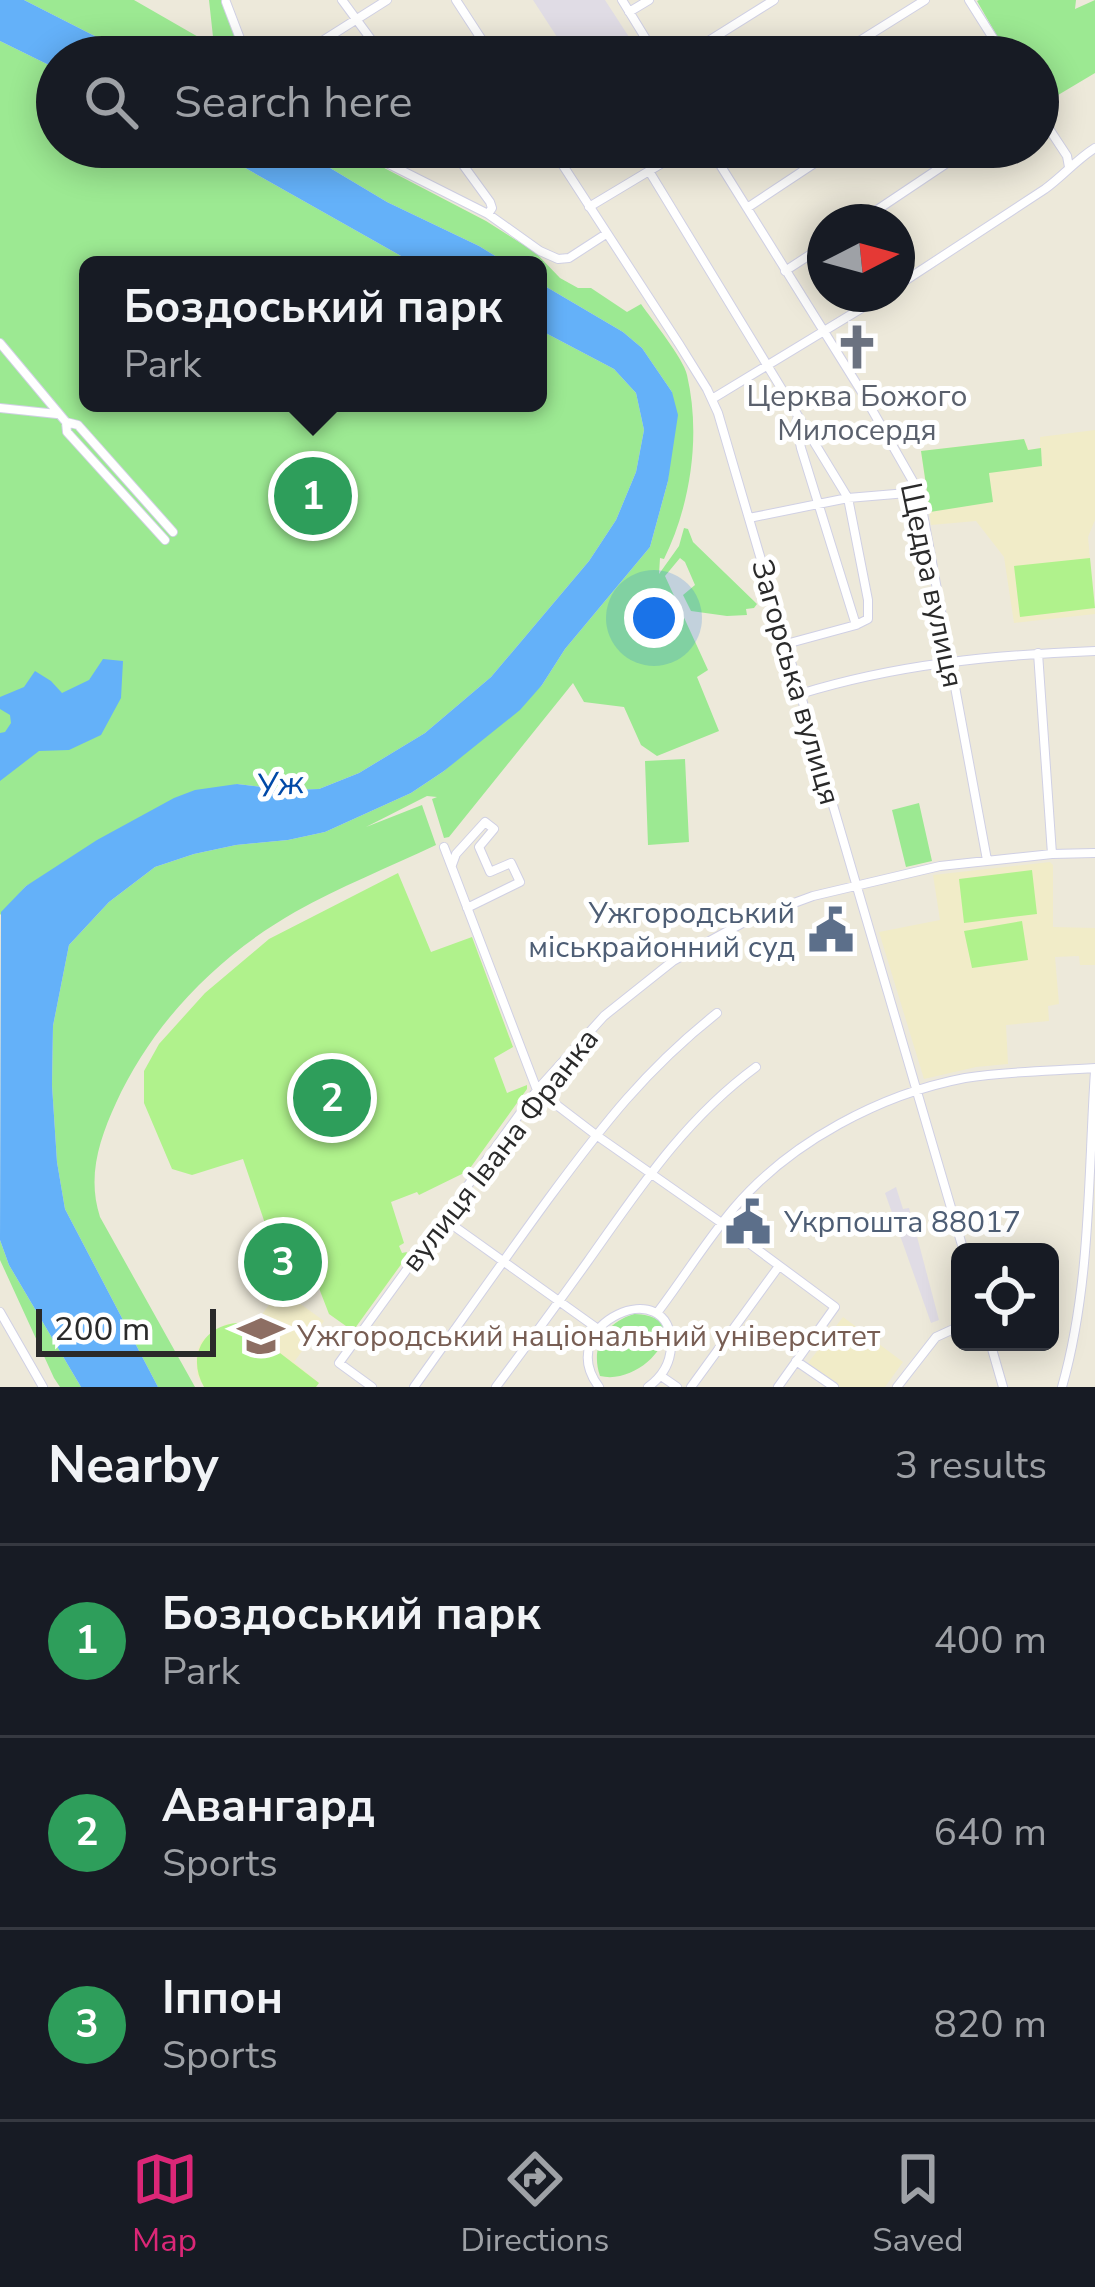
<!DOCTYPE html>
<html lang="en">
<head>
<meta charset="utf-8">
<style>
	body { margin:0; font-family:"Nunito Sans",sans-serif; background:#242831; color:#f1f3f6 }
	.controls { position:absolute; right:36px; bottom:36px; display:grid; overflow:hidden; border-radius:18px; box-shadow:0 6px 30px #0003 }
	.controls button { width:108px; height:108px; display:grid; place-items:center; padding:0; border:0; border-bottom:3px solid #363941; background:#171b24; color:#f1f3f6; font:60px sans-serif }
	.compass { position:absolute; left:807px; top:204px; width:108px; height:108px; border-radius:50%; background:#171b24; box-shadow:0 6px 30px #0003; rotate:84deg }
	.scale { position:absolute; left:36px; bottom:30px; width:180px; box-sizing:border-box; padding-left:12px; border:6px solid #2a2a2a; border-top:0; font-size:33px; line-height:42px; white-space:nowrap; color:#2a2a2a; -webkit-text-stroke:9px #fff; paint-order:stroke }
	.you { position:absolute; left:654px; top:618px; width:42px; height:42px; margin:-30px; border:9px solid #fff; border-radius:50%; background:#1a73e8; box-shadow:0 0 0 18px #1a73e833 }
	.badge { display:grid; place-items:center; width:78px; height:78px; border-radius:50%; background:#db2777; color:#fff; font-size:39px; font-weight:700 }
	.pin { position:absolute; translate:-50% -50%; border:6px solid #fff; box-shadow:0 3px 12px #0006 }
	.popup { position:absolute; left:79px; top:256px; width:468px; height:156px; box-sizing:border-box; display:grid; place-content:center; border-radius:18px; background:#171b24; filter:drop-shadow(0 3px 9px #0005); font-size:39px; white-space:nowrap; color:#9ea1a6 }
	.popup b { font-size:45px; color:#f1f3f6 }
	.popup::after { content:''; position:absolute; left:50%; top:100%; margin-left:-24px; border:24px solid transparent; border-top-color:#171b24 }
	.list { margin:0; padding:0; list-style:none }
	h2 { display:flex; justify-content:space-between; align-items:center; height:156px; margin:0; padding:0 48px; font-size:51px }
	h2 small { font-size:39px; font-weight:400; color:#9ea1a6 }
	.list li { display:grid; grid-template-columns:78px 1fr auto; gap:36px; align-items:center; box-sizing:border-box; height:192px; padding:0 48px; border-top:3px solid #363941 }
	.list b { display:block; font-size:45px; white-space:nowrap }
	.list p { margin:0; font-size:39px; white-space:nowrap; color:#9ea1a6 }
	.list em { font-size:39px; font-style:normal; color:#9ea1a6 }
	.icon { flex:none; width:66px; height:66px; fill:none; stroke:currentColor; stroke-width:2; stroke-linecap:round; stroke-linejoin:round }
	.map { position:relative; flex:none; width:1095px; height:1387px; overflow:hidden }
	.search { position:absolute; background:#171b24; box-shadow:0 6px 30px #0003; left:36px; right:36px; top:36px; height:132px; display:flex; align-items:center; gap:30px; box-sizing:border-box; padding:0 42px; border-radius:66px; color:#9ea1a6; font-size:45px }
	.sheet { height:732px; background:#171b24 }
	nav { display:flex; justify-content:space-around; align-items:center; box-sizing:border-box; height:168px; border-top:3px solid #363941; background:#171b24; font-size:33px; color:#9ea1a6 }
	nav a { display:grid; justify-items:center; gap:6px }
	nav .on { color:#db2777 }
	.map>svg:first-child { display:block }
	.industrial { fill:#e0dce5 }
	.education { fill:#f1ecc8 }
	.green { fill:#9ce992 }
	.pitch { fill:#b0f28c }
	.water { fill:#64b1f9 }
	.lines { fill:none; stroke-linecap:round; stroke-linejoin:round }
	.minor-casing { stroke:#d0d0e4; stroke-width:10 }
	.minor { stroke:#fff; stroke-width:8 }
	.labels { text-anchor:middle; stroke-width:10; stroke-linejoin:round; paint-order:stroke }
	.worship-label { font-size:30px; fill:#5b616d; stroke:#fff }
	.street-label { font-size:30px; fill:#2a2a2a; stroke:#fff }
	.service-label { font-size:30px; fill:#4e5e75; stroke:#fff; text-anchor:end }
	.education-label { font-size:30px; fill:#785e54; stroke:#fff; text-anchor:start }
	.water-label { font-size:33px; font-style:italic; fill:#0149a7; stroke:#fff }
</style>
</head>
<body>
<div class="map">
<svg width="1095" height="1387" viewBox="0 0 1095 1387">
	<rect width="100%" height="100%" fill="#ede9da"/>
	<path class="industrial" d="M533,0h72l37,57h-72z
		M896,1187l7,22 6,-1 10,36 20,76 -8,3 -46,-130z"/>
	<path class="education" d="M1095,430v90l-7,17 7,77 -81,9 -10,-66 -28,-36 -45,4 -10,-74 103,-12 5,11 11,-2v-11z
		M1050,862l3,3v62l42,1v37h-15l-1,-9 -24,1 4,47 -11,2 1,15 -43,4 2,39 -32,3 -52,12 -45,-147 61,-12 -7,-45z
		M280,1289l44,32 -30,41 25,21 -3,4h-112l-7,-12 -1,-20 5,-14 25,-17 11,-1 14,7z
		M843,1317l60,45 -18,25h-45l-32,-24z"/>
	<path class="green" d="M24,0h110l80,46 -5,-46h12l17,41 -5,3 6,13h-103z
		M979,0h97l-1,9 20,-9v73l-57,34v-50h-29l-32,-56z
		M0,41l57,28v78h151l209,118h-329v138h450v-74l76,40 22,24 8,37 -8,42 -20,48 -27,41 -98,116 -66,56 -66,40 -40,16 -31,1 -51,-6 -211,102 -26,29z
		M295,147h49l142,74 49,31 25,26 18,10h13l36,24 14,-8c11,16 43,55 46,71 14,60 4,129 -23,184l-4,-1 -1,16 20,-28 5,-18 4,1 5,13 64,62 -3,4 -8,1 1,6 -20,1 -36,-5 -8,-16 12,-10 -10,-23 -5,-4 -15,18 43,94 -11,7 22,54 -62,25 -16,-11 -17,-38 -40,-5 -11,-19 -124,154 -5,1 -12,-39 5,-2 -10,-1 -61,31 56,-22 14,40c-47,22 -96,42 -141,67 -77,44 -142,110 -179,191 -17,37 -29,74 -16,114l95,170h-37l-93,-178 -8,-47 -5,-77 1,-59 16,-81 40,-43 46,-35 39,-13 42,-9 52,-5 37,-8 86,-39 33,-22 98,-86 23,-36 85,-102 18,-66 4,-89 -30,-44 -19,-16 -85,-50v-17h-28l-31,-19 -92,-44z
		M1024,439l4,11 13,-2 1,18 -53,7 4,29 -63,10 -9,-61z
		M685,759l4,83 -41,3 -3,-84z
		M919,803l13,58 -26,6 -14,-57z
		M0,1240l9,25 72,122h-21l-6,-9 -54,-118z
		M634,1314c65,1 12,73 -34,62 -10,-29 5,-53 34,-62z"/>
	<path class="pitch" d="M1090,558l5,50 -75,9 -6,-51z
		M1032,870l5,44 -73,9 -5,-44z
		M398,873l33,79 41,-15 41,110 -19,11 13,35 20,-8v4l-59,82 -49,24 -2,-3 -26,10 13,41 -5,3 3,7 5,-1 -2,7 -52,72 -24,-17 -33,-85 -26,9 -27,-79 -51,16 -20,-6 -28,-66v-32l15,-27 46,-51 64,-54z
		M1022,921l6,39 -56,8 -8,-37z
		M237,1323l13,7 69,53 -3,4h-112c-17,-29 -2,-61 33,-64z"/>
	<path class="water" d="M0,0h24l112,57h-79v12l-57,-28z
		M208,147h87l92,55 92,44 31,19h-93z
		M538,282l85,50 19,16 30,44 6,23 -10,66 -18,66 -85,102 -23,36 -22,25 -76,61 -33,22 -86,39 -37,8 -52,5 -42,9 -39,13 -46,35 -40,43 -16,81 -1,59 5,77 8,47 93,178h-77l-72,-122 -9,-25 1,-328 25,-26 71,-46 77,-42 21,-8 42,-6 51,6 31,-1 40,-16 66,-40 66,-56 98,-116 27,-41 20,-48 8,-42 -8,-37 -22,-24 -76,-40z
		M103,659l20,2 -2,37 -20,37 -32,15 -30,1 -39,30v-48l5,-1 6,-9 -1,-8 -10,-6v-12l24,-10 11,-16 16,10 11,12 27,-13z"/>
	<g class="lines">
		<g class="minor-casing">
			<path id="minor" d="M342,0l42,57
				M456,0l37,57
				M622,0l35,57
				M969,0l36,57
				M226,2l21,55
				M629,12l20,-12
				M297,57l90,-57
				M683,57l91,-57
				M834,57l91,-57
				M969,57l12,-9
				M1038,112l29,44 2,11
				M355,147l133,67 52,37 18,8 11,-1 37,-24
				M450,147l40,55 2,6 -4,6
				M551,147l128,197 28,45 11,24 246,839
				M709,147l154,247 56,98 68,368
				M649,171l199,327 20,102v19l-12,6 -70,19
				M589,207l100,-60
				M747,208l92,-61
				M859,222l112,-75
				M785,271l40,-26
				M897,286l148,-97c18,-13 31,-29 50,-41
				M0,343l66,79 12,3 95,107
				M712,399l173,-105
				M0,408l57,6
				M798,417l-2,6 5,25 55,177
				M66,422l1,10 98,108
				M749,518l99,-20 71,-6
				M1038,653l14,201
				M800,694c97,-30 194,-39 295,-43
				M444,847l93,243 59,45 127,89 112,83 -57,80
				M452,865l4,-11 29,-32 9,7 -15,18 11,25 21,-9 9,19 -53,26
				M444,1219l154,110
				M0,1312l43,75
				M657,1313c26,-34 49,-72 77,-105 56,-66 147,-114 231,-130 43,-7 87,-7 130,-10
				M990,1342l13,45
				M796,1361l38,26
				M661,1376l16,11
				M372,1387l-33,-24 198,-273 67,-74 69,-55 75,-41 65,-24 127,-30 112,-12 43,-1
				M414,1387c45,-63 89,-126 135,-189 54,-73 96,-128 168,-185
				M496,1387c31,-42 62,-84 92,-126 51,-72 96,-141 168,-194
				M599,1387c-48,-63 74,-117 72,-40 -1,18 -9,30 -23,40
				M691,1387l88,-121
				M897,1387l39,-50 24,-11
				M1062,1387c29,-102 26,-211 33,-316"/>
		</g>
		<use href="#minor" class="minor"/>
	</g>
	<defs>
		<g id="church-bare" transform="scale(3.6)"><path d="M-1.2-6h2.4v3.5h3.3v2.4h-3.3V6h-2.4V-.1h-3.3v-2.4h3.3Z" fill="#6b7280" stroke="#fff" stroke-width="2.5" paint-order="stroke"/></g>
		<g id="civic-bare" transform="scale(3.6)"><path d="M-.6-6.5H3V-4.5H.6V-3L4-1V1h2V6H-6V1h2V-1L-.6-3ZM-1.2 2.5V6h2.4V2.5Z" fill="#5c6f8a" stroke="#fff" stroke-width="2.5" paint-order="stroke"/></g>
		<g id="university-bare" transform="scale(3.6)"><path d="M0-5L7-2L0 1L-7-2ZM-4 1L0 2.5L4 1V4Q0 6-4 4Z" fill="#8d6e63" stroke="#fff" stroke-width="2.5" paint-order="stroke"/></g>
	</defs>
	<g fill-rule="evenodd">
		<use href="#church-bare" x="857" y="347"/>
		<use href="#civic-bare" x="831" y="930"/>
		<use href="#civic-bare" x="748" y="1222"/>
		<use href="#university-bare" x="261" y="1336"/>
	</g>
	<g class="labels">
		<g class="worship-label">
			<text x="857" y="406">Церква Божого<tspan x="857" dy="34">Милосердя</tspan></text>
		</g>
		<g class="street-label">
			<text transform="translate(932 585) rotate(78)" y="10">Щедра вулиця</text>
			<text transform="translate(796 682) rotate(74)" y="10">Загорська вулиця</text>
			<text transform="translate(500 1150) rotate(-52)" y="10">вулиця Івана Франка</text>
		</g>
		<g class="service-label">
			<text x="795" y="923">Ужгородський<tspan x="795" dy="34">міськрайонний суд</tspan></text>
			<text x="784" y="1232" text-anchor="start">Укрпошта 88017</text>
		</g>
		<g class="education-label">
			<text x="297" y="1346">Ужгородський національний університет</text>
		</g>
		<g class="water-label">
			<text transform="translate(280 783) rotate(-5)" y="12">Уж</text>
		</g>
	</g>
</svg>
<div class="controls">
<button><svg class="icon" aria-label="locate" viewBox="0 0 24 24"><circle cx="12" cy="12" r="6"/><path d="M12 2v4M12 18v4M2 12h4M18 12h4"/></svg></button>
</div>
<svg class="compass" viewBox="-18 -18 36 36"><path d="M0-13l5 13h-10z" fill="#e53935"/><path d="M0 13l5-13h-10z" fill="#9ea1a6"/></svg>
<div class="scale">200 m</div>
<div class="you"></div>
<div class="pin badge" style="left:313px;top:496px;background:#2e9e5b">1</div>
<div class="popup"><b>Боздоський парк</b>Park</div>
<div class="pin badge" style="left:332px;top:1098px;background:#2e9e5b">2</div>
<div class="pin badge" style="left:283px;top:1262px;background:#2e9e5b">3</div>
<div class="search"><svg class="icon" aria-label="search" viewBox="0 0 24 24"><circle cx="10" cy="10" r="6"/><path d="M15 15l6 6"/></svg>Search here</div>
</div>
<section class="sheet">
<h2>Nearby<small>3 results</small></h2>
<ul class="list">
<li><span class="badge" style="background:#2e9e5b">1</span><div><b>Боздоський парк</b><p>Park</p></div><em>400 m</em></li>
<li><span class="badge" style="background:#2e9e5b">2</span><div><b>Авангард</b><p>Sports</p></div><em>640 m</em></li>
<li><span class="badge" style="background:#2e9e5b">3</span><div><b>Іппон</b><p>Sports</p></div><em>820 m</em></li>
</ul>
</section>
<nav>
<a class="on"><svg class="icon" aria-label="map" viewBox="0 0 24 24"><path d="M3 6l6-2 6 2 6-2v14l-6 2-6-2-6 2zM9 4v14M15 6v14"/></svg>Map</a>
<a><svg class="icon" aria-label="directions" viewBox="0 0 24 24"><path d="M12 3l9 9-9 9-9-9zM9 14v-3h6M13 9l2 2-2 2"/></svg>Directions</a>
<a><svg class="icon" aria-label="saved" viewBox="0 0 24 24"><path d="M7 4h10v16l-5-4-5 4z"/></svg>Saved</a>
</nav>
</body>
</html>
